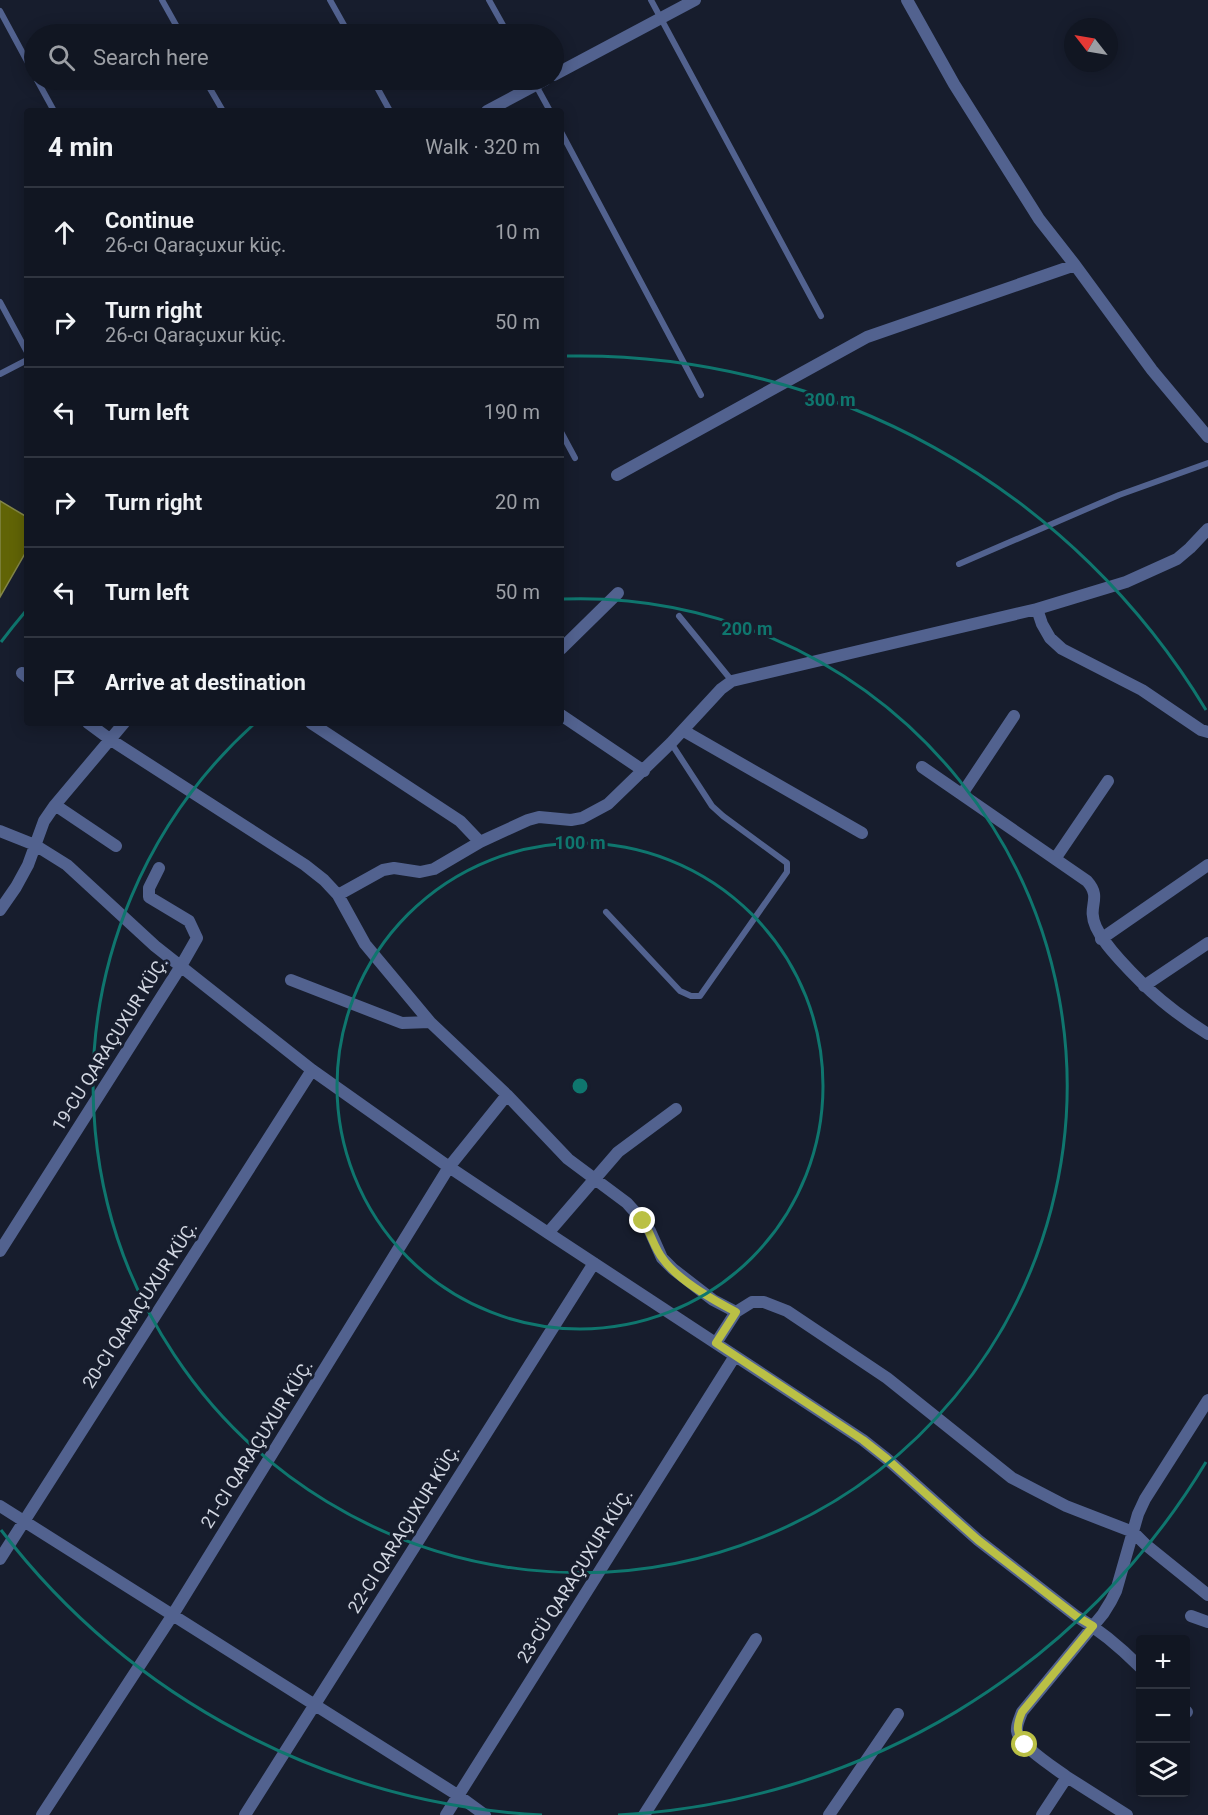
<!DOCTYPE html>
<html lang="en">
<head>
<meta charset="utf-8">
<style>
	body { margin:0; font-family:Roboto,sans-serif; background:#1e232f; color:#f1f3f6 }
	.controls { position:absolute; right:18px; bottom:18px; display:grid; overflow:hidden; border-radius:6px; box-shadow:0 3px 15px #0003 }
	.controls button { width:54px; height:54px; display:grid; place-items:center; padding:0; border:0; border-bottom:2px solid #303540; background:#111622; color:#f1f3f6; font:30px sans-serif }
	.compass { position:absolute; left:1064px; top:18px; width:54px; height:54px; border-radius:50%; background:#111622; box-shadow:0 3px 15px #0003; rotate:301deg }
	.stop { position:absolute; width:18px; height:18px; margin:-14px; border:4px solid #bac045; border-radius:50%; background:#fff }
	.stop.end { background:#bac045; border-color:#fff; box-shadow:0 2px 6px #0008 }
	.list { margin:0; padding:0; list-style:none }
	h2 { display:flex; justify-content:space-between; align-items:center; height:78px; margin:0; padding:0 24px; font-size:26px }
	h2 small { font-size:20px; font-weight:400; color:#9c9fa5 }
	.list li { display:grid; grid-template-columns:39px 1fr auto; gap:18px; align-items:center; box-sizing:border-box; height:90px; padding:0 24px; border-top:2px solid #303540 }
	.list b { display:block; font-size:22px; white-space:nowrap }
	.list p { margin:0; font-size:20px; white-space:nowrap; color:#9c9fa5 }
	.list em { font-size:20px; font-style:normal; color:#9c9fa5 }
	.icon { flex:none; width:33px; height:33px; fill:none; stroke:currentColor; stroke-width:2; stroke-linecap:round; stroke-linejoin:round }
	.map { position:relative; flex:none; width:1208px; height:1815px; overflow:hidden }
	.search { position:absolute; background:#111622; box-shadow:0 3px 15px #0003; left:24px; top:24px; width:540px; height:66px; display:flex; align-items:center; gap:15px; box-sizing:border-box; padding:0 21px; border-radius:33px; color:#9c9fa5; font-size:22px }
	.panel { position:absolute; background:#111622; box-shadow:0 3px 15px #0003; left:24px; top:108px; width:540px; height:618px; border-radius:6px }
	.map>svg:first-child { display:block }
	.water { fill:#616406; stroke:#838648; stroke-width:1.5 }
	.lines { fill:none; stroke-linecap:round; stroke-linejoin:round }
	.service { stroke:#52628f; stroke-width:6 }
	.minor { stroke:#52628f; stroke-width:12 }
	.route { stroke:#bac045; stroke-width:8 }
	.ring { fill:none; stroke:#0f766e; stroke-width:3 }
	.labels { text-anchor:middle; stroke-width:6; stroke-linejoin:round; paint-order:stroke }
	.street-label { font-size:18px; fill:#d1d6e1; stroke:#171d2d }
	.centre { fill:#0f766e; stroke:#171d2d; stroke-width:3 }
	.ring-label { font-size:18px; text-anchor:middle; font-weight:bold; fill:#0f766e; stroke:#171d2d; stroke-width:6; stroke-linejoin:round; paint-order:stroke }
</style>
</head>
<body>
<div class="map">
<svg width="1208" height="1815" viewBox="0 0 1208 1815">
	<rect width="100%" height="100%" fill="#171d2d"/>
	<path class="water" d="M0,501l27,16v33l-27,47z"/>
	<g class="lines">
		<path class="service" d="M162,0l19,34
			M330,0l19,34
			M489,0l19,34
			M651,0l170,316
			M0,11l34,63
			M37,80l17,31
			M205,80l18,31
			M373,80l17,31
			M533,80l17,31
			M561,132l140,263
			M0,302l27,50
			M0,374l27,-14
			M561,432l14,26
			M959,564l160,-69 89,-32
			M679,616l53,65
			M606,912l74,79 11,5h9l87,-124v-9l-64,-47 -11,-10 -41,-63"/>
		<path class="minor" d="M907,0l47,84 85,135 36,46 77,105 56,67
			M554,75l141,-75
			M487,111l58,-31
			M617,475l250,-138 208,-72
			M1037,609l5,15 8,14 12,11 80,41 59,40 7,2
			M561,649l57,-56
			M22,673l5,4
			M561,715l83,56
			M88,723l23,17 194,125 19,15 14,15 27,49 65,78 77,73 61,64 59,44 16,18 7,10 12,27 11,11 40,31 23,12
			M311,723l149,98 20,21
			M684,731l178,102
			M922,767l165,114c16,18 -1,24 9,46 6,13 15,23 24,33 28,31 53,52 88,74
			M962,794l52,-78
			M55,805l61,41
			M0,831l35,14 32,20 88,81 157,124 137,97 99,66 315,207 24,19 91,81 98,76c24,14 44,31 64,51
			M1055,859l53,-78
			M338,895l45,-25 11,-2 26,4 14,-3 46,-27 48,-22 11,-3 32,3 11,-2 26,-14 63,-61 50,-54 11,-8 305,-72 89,-27 51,-23 13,-11 18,-19
			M0,910l16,-23 12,-22 16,-44 11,-16 69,-82
			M1101,939l107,-74
			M291,980l111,43 28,-1
			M1144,986l64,-43
			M548,1233l70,-81 58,-43
			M0,1251l181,-285 16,-28 -8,-17 -40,-24v-9l10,-20
			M716,1343l20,-31 16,-10h12l23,9 100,67 125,100 54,28 67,26 13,13 62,50
			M0,1506l459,290 26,19
			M0,1559l312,-489
			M1191,1616l17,6
			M1186,1711l1,1
			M1067,1777l60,38
			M42,1815l130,-199 277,-449 58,-72
			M245,1815l349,-552
			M446,1815l289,-459
			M644,1815l112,-176
			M829,1815l69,-101
			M1042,1815l25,-38c-12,-9 -48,-31 -50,-46 -1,-6 3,-13 5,-19l81,-98 8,-13 5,-10 22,-77 7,-15 63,-99"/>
	</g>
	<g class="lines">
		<path class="route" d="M643,1221c8,12 11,27 20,38 15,21 50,41 73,53l-20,31 147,97 24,19 91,81 98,76 17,10 -71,86c-6,14 -6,21 3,33"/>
	</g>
	<g class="ring">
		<circle cx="580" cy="1086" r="243"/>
		<path d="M563 599A487 487 0 1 1 254 724"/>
		<path d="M1206 1462A730 730 0 0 1 618 1815M542 1815A730 730 0 0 1 1 1530M1 642A730 730 0 0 1 25 612M567 356A730 730 0 0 1 1206 710"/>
	</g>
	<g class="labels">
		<g class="street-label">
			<text transform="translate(110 1044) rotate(-58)" y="6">19-CU QARAÇUXUR KÜÇ.</text>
			<text transform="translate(140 1305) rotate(-57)" y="6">20-CI QARAÇUXUR KÜÇ.</text>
			<text transform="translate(257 1444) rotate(-58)" y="6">21-CI QARAÇUXUR KÜÇ.</text>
			<text transform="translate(404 1529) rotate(-58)" y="6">22-CI QARAÇUXUR KÜÇ.</text>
			<text transform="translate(575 1576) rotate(-58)" y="6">23-CÜ QARAÇUXUR KÜÇ.</text>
		</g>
	</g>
	<circle cx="580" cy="1086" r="9" class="centre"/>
	<g class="ring-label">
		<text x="830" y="406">300 m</text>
		<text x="747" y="635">200 m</text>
		<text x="580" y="849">100 m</text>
	</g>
</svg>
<div class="controls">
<button>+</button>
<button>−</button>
<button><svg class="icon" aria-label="layers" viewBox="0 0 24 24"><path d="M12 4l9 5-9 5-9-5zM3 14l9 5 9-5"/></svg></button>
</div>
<svg class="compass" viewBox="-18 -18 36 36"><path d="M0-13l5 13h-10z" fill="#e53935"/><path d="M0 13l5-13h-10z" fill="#9c9fa5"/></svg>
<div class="stop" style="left:1025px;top:1745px"></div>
<div class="stop end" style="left:643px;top:1221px"></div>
<div class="search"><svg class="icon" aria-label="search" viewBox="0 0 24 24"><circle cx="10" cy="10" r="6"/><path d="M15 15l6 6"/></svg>Search here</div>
<section class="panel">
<h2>4 min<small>Walk · 320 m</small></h2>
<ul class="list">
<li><svg class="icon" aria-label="ahead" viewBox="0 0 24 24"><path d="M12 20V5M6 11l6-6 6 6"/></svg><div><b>Continue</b><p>26-cı Qaraçuxur küç.</p></div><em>10 m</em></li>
<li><svg class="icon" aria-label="right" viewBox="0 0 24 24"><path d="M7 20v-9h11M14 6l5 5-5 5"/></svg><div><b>Turn right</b><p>26-cı Qaraçuxur küç.</p></div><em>50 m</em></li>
<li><svg class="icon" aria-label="left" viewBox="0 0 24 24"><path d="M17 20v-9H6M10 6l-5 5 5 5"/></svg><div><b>Turn left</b></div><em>190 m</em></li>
<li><svg class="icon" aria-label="right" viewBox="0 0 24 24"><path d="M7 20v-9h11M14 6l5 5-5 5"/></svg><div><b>Turn right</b></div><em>20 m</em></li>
<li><svg class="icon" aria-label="left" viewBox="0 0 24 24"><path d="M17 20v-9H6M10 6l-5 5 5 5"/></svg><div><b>Turn left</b></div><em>50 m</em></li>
<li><svg class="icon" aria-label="arrive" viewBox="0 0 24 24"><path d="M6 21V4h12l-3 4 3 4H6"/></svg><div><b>Arrive at destination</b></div></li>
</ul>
</section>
</div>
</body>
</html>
